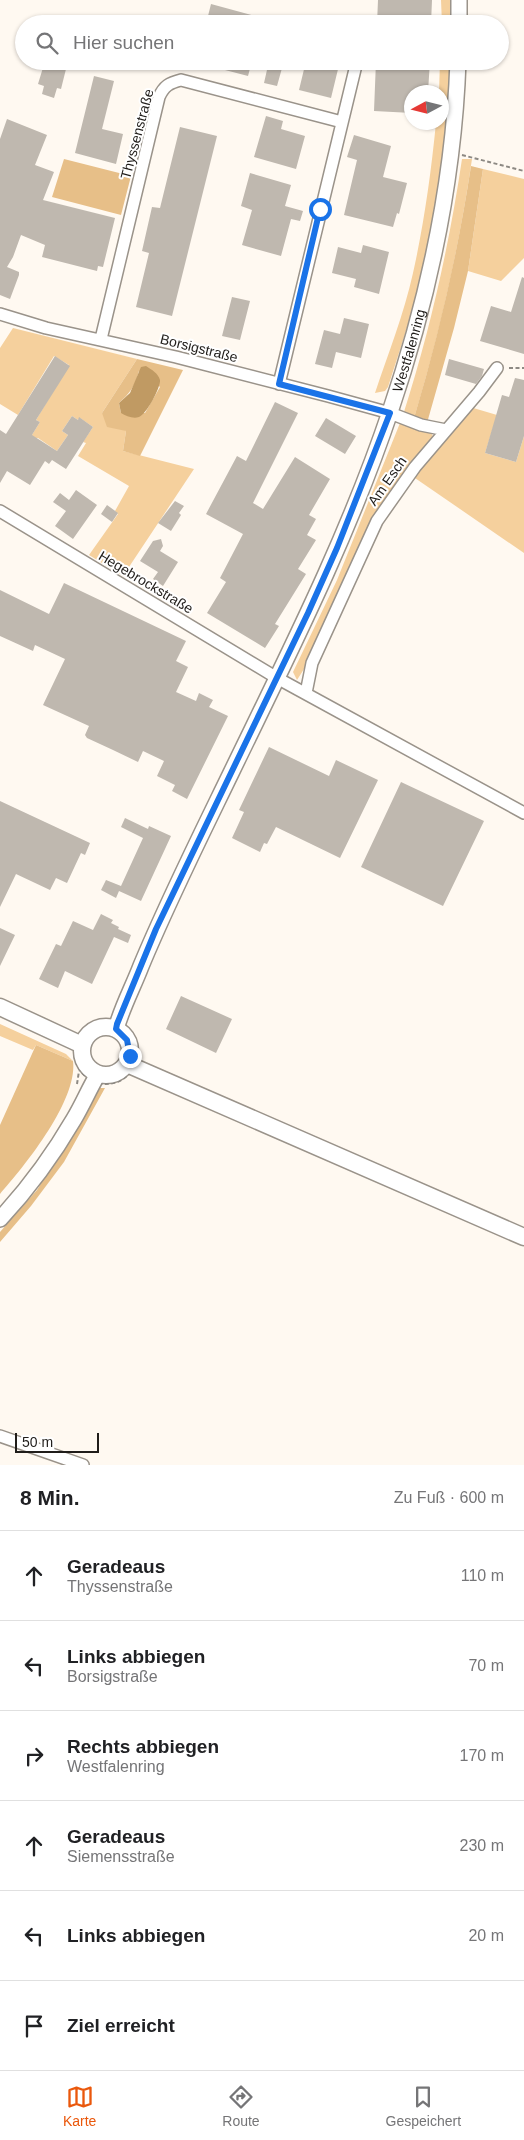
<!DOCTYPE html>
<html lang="de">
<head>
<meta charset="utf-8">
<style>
	body { margin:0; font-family:Helvetica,sans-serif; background:#f6f6f6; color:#202124 }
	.compass { position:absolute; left:404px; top:85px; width:45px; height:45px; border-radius:50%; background:#fff; box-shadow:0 1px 4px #0004; rotate:263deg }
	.scale { position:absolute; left:15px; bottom:12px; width:84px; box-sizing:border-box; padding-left:5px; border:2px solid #201d1a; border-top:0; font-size:14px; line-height:18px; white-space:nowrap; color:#201d1a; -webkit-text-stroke:4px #fff; paint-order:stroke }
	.stop { position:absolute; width:15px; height:15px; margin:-11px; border:4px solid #1a73e8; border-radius:50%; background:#fff }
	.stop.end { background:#1a73e8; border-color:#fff; box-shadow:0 1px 5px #0008 }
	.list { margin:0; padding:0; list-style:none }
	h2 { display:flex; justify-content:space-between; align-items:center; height:65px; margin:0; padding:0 20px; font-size:21px }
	h2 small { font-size:16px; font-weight:400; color:#757577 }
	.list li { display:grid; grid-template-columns:32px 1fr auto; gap:15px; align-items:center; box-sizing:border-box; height:90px; padding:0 20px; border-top:1px solid #e0e0e0 }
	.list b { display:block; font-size:19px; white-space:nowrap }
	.list p { margin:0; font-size:16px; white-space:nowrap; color:#757577 }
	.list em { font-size:16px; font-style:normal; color:#757577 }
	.icon { flex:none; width:28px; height:28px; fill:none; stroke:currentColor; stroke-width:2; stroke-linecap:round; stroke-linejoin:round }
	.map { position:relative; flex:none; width:524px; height:1465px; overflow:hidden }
	.search { position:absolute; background:#fff; box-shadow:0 1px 4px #0004; left:15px; right:15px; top:15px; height:55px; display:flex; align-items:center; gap:12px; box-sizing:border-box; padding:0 18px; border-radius:28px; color:#757577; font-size:19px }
	.sheet { height:605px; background:#fff }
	nav { display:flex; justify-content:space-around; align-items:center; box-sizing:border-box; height:70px; border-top:1px solid #e0e0e0; background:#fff; font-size:14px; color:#757577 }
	nav a { display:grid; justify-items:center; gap:2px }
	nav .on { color:#ea580c }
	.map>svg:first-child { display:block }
	.green { fill:#f5d09d }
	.forest { fill:#e7bf88; fill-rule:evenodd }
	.water { fill:#c09a63 }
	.building { fill:#bfb8af }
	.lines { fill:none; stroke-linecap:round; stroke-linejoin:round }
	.minor-casing { stroke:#9a938a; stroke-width:14 }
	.tertiary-casing { stroke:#9a938a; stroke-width:18 }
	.secondary-casing { stroke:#9a938a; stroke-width:19 }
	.path { stroke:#8d8983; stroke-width:2; stroke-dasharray:4 2.5; stroke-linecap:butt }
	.minor { stroke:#fff; stroke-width:11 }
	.tertiary { stroke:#fff; stroke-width:15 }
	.secondary { stroke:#fff; stroke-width:16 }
	.route { stroke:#1a73e8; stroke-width:6 }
	.labels { text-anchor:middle; stroke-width:4; stroke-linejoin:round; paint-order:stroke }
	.street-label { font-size:14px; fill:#201d1a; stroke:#fff }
</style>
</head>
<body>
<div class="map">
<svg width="524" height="1465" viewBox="0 0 524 1465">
	<rect width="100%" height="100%" fill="#fff9f1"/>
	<path class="green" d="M441,0h12v24h-11z
		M440,61h12l-1,12c-5,57 -9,115 -21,171 -11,49 -27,96 -42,143l-3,4 -10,2c13,-39 29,-79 38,-120 11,-49 18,-100 23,-150l6,-1v-30h-3z
		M462,159h10c-13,88 -32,174 -58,259l-11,-3c27,-84 46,-169 59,-256z
		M483,169l41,10v79l-23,23 -33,-10z
		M13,328l124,31 -35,54 24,18 -3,20 71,18 -71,107 -34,-21 29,-41 -3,-3 14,-25 -51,-30 8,-13 -3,-1 10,-15 -13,-9 -2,2 -6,-4 -10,15 6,4 -11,16 -19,-13h-8l10,-16 -4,-2 33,-55 -15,-9 -36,59 -18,-11v-56z
		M470,407l27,8 -12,38 31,9 8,-26v117l-112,-77z
		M400,423l11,2 19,6 5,9 -62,80 -69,149 -7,11 -4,-8 44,-92z
		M0,1024l66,30 7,7 -37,-16 -3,5 -33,-14z"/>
	<path class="forest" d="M64,159l67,17 -10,39 -69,-18z
		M471,166l12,3 -15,102 -14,57 -27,95 -13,-5c25,-83 44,-167 57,-252z
		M137,359l46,11 -43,86 -17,-5 3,-20 -19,-4 -5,-14zM139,371l21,16 -15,26h-24l-2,-10c11,-10 16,-17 20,-32z
		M36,1045l37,16c5,39 -48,105 -73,133v-69z
		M100,1088h5l-41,74 -33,44 -31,36v-10l37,-42z"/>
	<path class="water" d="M146,366c6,4 12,7 14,14 1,7 -14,35 -21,37 -6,2 -13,-1 -18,-4l-2,-10 11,-10 11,-26z"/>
	<path class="building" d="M378,0h54l-1,24h-54z
		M211,4l63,17v3h-68z
		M45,61h19l-1,3 4,1 -6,24 -4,-1 -3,10 -12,-4 2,-8 -6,-2z
		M203,61h49l-4,15 -46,-12z
		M269,61h15l-7,25 -13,-3z
		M306,61h34l-9,37 -32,-8z
		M376,61h54l-2,31h-16v21l-38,-2z
		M94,76l20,5 -12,48 21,5 -7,30 -41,-11z
		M266,116l17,5 -2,8 24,7 -9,33 -42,-12z
		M7,119l40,16 -12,30 19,7 -11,28 72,18 -12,49 -5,-1 -1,5 -55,-14 3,-12 -24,-10 -8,22 -6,10 12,5v3l-9,24 -10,-4v-156z
		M180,127l37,9 -45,180 -36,-9 13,-54 -7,-2 10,-44 8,1z
		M354,135l37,11 -8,31 24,6 -8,31 -2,-1 -4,14 -49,-12 13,-55 -10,-3z
		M250,173l41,12 -6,21 18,5 -3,10 -9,-2 -10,37 -39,-11 10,-35 -11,-4z
		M363,245l26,7 -10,42 -25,-7 2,-8 -24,-6 6,-26 23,6z
		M522,277l2,1v76l-44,-13 11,-35 20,6z
		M232,297l18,4 -10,39 -18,-4z
		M344,318l25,6 -8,34 -25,-6 -4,16 -17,-4 9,-34 16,4z
		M55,356l15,10 -34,54 4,2 -8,13 25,16 11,-16 -6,-4 10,-15 6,4 1,-3 14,10 -27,42 -14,-9 -3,4 -4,-3 -15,24 -23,-14 -7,12v-53l6,4z
		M449,359l35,10 -2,7 -6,8 -31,-9z
		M515,378l9,2v56l-8,26 -31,-9 17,-58 7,2z
		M275,402l23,11 -45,90 10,6 32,-52 35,22 -21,36 7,4 -9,16 9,5 -18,29 8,5 -31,50 4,2 -14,22 -58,-35 19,-31 -6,-4 23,-44 -37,-20 31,-58 9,5z
		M326,418l30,18 -11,18 -30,-18z
		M76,490l21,15 -24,34 -18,-13 11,-15 -13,-9 7,-9 9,7z
		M175,501l9,5 -5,7 2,2 -10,16 -13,-8z
		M107,505l11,8 -6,9 -11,-8z
		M161,539l2,7 -3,5 18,11 -15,24 -10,-7 5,-7 -18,-11 13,-20z
		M64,583l122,58 -10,20 12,6 -12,25 20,9 3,-8 14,7 -4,7 19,9 -41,83 -15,-8 3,-6 -18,-9 7,-15 -21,-10 -5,11 -25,-12 -26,-12 -2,-3 4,-9 -46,-21 22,-46 -30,-14 -2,6 -33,-15v-46l49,24z
		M269,747l60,29 7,-16 42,20 -38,78 -64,-31 -9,17 -3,-1 -4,9 -28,-14 12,-26 -5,-2z
		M401,782l83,39 -41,85 -82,-39z
		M0,801l90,42 -5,12 -4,-2 -14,30 -11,-5 -6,12 -34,-16 -16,33z
		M125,818l23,11 1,-3 22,10 -30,65 -22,-10 -3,7 -15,-8 5,-10 15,6 22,-48 -22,-11z
		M101,914l12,6 -2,3 8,4 -1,2 13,6 -3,8 -14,-6 -22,47 -27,-13 -7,17 -19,-9 17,-35 5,2 12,-25 20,9z
		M0,928l15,7 -15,31z
		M181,996l51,23 -16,34 -50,-24z"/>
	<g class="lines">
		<g class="minor-casing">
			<path id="minor" d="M0,314l46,14 130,29 152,39 62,17 31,12 25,5
				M101,339l58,-242c5,-11 10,-14 22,-17l161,42
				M279,384l78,-323
				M0,511l277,167 247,135
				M306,693l6,-30 65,-142 38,-54 64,-75 18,-24
				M0,1436l83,29"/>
		</g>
		<g class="tertiary-casing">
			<g id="tertiary">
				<path d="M459,24v-24"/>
				<path id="s1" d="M116,1029c6,-22 17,-42 25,-63 27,-65 59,-129 90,-193 57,-118 117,-236 159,-361 38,-112 64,-232 68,-351"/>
				<path d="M0,1219c28,-30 53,-64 74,-100 9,-15 15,-30 24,-45"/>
			</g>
		</g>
		<g class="secondary-casing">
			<path id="secondary" d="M0,1007l82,38
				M82 1051a24 24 0 1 1 48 0a24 24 0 1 1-48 0Z
				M127,1064l397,173"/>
		</g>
		<path class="path" d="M462,155l62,16
			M509,368h15
			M75 1053a31 31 0 1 1 62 0a31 31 0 1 1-62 0Z
			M77,1084l2,-13"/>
		<use href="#minor" class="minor"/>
		<use href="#tertiary" class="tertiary"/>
		<use href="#secondary" class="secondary"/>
	</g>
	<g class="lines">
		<path class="route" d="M130,1056l-3,-16 -11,-11 1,-5 39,-95 152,-316 29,-65 53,-135 -111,-29 41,-175"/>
	</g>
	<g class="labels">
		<g class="street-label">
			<text transform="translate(137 134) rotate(-75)" y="5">Thyssenstraße</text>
			<text transform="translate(199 348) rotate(14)" y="5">Borsigstraße</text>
			<text dy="5" stroke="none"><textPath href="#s1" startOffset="740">Westfalenring</textPath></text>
			<text transform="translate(387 481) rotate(-55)" y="5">Am Esch</text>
			<text transform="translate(146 582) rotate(31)" y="5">Hegebrockstraße</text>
		</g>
	</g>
</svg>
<svg class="compass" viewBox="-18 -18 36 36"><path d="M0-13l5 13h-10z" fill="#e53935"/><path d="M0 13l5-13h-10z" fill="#757577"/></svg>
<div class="scale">50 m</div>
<div class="stop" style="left:320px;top:209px"></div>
<div class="stop end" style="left:130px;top:1056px"></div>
<div class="search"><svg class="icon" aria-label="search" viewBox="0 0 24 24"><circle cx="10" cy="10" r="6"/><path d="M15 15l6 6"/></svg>Hier suchen</div>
</div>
<section class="sheet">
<h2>8 Min.<small>Zu Fuß · 600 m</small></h2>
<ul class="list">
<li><svg class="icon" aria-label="ahead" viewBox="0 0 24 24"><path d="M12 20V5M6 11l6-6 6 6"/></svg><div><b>Geradeaus</b><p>Thyssenstraße</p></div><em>110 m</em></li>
<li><svg class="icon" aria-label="left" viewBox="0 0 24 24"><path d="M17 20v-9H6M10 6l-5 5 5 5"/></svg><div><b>Links abbiegen</b><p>Borsigstraße</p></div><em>70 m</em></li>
<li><svg class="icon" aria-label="right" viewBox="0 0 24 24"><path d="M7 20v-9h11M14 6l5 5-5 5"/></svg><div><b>Rechts abbiegen</b><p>Westfalenring</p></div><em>170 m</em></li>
<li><svg class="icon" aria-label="ahead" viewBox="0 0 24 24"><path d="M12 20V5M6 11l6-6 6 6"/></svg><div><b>Geradeaus</b><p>Siemensstraße</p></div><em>230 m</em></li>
<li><svg class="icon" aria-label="left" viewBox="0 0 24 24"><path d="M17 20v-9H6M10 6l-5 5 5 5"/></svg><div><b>Links abbiegen</b></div><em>20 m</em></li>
<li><svg class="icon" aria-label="arrive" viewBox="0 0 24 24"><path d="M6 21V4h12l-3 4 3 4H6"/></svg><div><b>Ziel erreicht</b></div></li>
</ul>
</section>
<nav>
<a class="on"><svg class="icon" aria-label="map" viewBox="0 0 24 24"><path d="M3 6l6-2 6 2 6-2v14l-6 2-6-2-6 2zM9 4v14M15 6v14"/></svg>Karte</a>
<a><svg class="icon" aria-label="directions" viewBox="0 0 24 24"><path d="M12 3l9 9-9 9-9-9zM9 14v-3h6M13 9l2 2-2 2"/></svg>Route</a>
<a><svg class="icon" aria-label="saved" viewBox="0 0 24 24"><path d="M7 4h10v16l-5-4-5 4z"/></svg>Gespeichert</a>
</nav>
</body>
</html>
